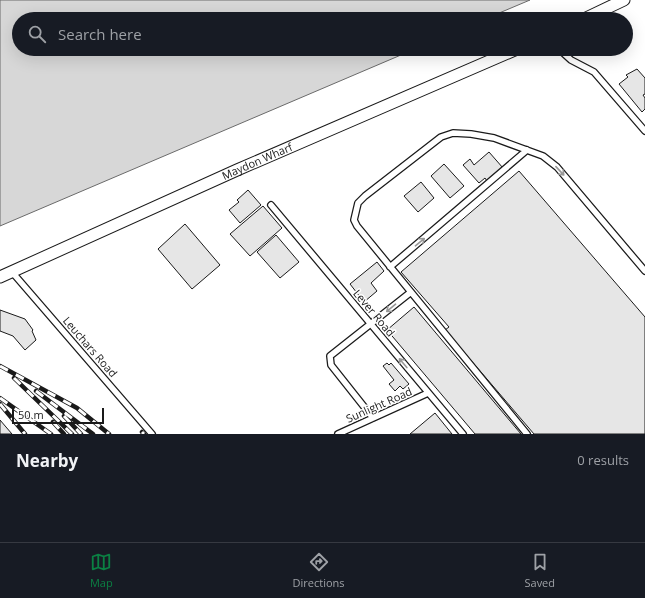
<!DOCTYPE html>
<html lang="en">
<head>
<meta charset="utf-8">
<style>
	body { margin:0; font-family:"Open Sans",sans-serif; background:#242831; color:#f1f3f6 }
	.scale { position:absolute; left:12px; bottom:10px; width:92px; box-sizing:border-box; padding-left:4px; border:2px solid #1a1a1a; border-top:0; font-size:11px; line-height:14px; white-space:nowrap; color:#1a1a1a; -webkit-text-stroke:3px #fff; paint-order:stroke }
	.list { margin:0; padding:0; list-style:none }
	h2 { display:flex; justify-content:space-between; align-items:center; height:52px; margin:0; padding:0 16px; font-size:17px }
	h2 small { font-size:13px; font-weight:400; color:#9ea1a6 }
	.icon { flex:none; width:22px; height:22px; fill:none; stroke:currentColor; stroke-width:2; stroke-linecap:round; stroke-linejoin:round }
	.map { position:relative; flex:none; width:645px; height:434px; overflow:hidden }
	.search { position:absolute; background:#171b24; box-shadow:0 4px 16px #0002; left:12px; right:12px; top:12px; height:44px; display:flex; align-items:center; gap:10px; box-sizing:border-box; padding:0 14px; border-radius:22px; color:#9ea1a6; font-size:15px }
	.sheet { height:108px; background:#171b24 }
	nav { display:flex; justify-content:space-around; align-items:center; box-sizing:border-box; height:56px; border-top:1px solid #363941; background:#171b24; font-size:11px; color:#9ea1a6 }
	nav a { display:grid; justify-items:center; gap:2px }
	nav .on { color:#0b8043 }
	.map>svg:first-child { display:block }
	.water { fill:#d7d7d7; stroke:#6a6a6a }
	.building { fill:#e6e6e6; stroke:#1a1a1a }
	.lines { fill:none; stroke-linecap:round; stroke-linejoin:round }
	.lane-casing { stroke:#1a1a1a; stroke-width:8 }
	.street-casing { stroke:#1a1a1a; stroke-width:13 }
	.lane { stroke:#fff; stroke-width:5.5 }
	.street { stroke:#fff; stroke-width:11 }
	.rail-casing { stroke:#1a1a1a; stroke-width:4.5 }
	.rail { stroke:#fff; stroke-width:3; stroke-dasharray:9; stroke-linecap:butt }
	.oneway { stroke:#989898 }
	.labels { text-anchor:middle; stroke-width:3; stroke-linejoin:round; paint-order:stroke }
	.street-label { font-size:11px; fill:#1a1a1a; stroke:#fff }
</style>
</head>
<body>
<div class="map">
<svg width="645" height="434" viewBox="0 0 645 434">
	<rect width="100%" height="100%" fill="#fff"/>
	<path class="water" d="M0,0h530l-45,19h-466v30h396l-415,177z"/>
	<path class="building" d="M637,69l8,9v16l-2,1 2,3v11l-3,3 -23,-28 9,-7 -2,-2z
		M489,152l14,16 -16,13 -2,-3 -6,5 -16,-18 7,-6 4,6z
		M444,164l20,22 -14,12 -19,-22z
		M519,171l126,146v117h-111l-89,-104 4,-3 -48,-55z
		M421,182l13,16 -16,14 -14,-16z
		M248,190l13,15 -21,18 -11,-13 10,-8 -2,-2z
		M263,206l19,22 -32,28 -20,-22z
		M185,224l35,41 -28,24 -34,-40z
		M276,235l23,27 -19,16 -23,-26z
		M377,262l7,9 -13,12 6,8 -13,11 -14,-18z
		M414,307l107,127h-46l-88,-104z
		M0,310l25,9 8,11 -1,1 4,9 -11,10 -12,-14 -13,-5z
		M387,363l2,2 2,-2 18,21 -6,5 -3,-3 -5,5 -6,-7 5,-4 -11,-14z
		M435,413l17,21h-42z
		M0,420l12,14h-12z"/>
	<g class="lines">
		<g class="lane-casing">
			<path id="lane" d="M559,49l12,11 23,12 51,59
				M271,205l192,229
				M390,267l137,-117
				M12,272l140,162
				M373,418l-42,-53 -1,-9 81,-64
				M338,434l90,-41
				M527,434l-170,-208 -3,-6 4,-17 7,-7 76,-59 12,-4 18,1 23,4 49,18 14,11 88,104"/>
		</g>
		<g class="street-casing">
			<g id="street">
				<path d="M584,19l40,-19"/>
				<path id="s1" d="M0,277l237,-107 280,-121"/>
			</g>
		</g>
		<use href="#lane" class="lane"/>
		<use href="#street" class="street"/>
		<g class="rail-casing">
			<path id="rail" d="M0,366l77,42 32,26
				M14,378l58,56
				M36,391l57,43
				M0,398l51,36
				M0,404l25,30
				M64,416l17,18
				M53,422l11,12
				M142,432l2,2"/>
		</g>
		<use href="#rail" class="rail"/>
	</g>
	<defs><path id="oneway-shaft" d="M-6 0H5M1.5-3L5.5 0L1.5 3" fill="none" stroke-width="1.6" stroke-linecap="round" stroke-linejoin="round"/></defs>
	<g class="oneway">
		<use href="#oneway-shaft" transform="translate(560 171) rotate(47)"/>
		<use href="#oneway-shaft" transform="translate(420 242) rotate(-40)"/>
		<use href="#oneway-shaft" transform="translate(391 308) rotate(140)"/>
		<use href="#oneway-shaft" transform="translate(403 363) rotate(-130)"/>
	</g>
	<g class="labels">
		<g class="street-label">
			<text dy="4" stroke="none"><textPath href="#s1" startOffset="282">Maydon Wharf</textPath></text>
			<text transform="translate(374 313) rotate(50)" y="4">Lever Road</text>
			<text transform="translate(90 347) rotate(49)" y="4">Leuchars Road</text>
			<text transform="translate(379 405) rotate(-24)" y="4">Sunlight Road</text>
		</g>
	</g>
</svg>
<div class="scale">50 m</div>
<div class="search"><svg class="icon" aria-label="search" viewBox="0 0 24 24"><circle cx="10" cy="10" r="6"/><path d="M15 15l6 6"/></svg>Search here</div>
</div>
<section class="sheet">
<h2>Nearby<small>0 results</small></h2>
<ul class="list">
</ul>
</section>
<nav>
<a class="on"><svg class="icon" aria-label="map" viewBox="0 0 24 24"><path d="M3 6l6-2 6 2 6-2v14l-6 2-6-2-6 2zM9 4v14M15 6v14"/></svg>Map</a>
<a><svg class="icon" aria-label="directions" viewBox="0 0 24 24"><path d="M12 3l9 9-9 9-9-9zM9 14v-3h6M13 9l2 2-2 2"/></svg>Directions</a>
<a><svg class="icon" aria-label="saved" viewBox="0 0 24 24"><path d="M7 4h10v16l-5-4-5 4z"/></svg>Saved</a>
</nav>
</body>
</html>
